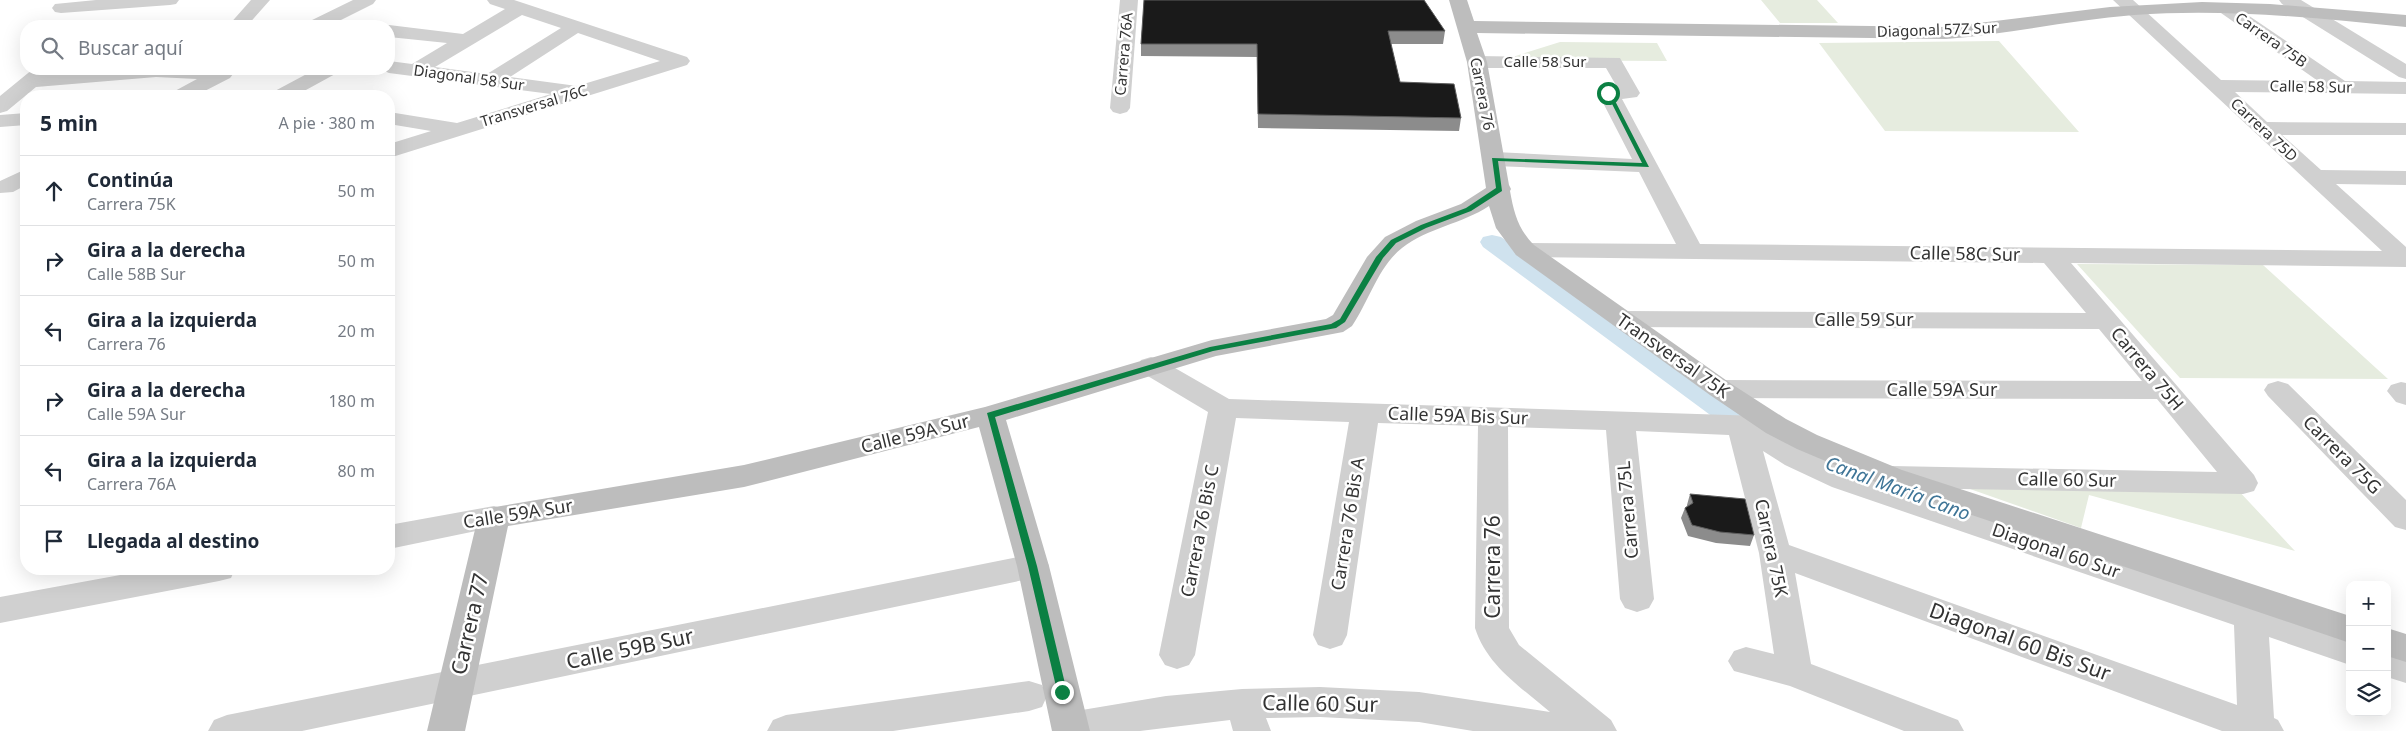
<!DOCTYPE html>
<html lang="es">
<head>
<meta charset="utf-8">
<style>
	body { margin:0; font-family:"Noto Sans",sans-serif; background:#f6f6f7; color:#1f2937 }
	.controls { position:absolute; right:15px; bottom:15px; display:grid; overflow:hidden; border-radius:10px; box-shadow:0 5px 20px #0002 }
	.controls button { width:45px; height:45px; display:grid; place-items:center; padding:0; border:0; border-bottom:1px solid #e0e1e3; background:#fff; color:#1f2937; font:25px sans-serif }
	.stop { position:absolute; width:15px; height:15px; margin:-11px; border:4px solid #0b8043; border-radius:50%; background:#fff }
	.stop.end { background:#0b8043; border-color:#fff; box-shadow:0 1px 5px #0008 }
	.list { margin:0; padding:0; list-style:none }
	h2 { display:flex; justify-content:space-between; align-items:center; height:65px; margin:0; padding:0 20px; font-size:21px }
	h2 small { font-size:16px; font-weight:400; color:#747a83 }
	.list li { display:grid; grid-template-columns:32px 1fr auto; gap:15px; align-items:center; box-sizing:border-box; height:70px; padding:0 20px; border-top:1px solid #e0e1e3 }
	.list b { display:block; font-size:19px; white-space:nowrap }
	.list p { margin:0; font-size:16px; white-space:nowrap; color:#747a83 }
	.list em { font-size:16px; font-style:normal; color:#747a83 }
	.icon { flex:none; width:28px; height:28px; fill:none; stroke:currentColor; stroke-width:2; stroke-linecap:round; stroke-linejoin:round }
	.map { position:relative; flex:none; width:2406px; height:731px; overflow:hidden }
	.search { position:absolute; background:#fff; box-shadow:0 5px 20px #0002; left:20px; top:20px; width:375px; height:55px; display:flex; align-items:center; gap:12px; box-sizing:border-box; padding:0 18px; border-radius:20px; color:#747a83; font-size:19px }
	.panel { position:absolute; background:#fff; box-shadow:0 5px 20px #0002; left:20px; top:90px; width:375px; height:485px; border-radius:20px }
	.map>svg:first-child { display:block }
	.green { fill:#e6ecdf }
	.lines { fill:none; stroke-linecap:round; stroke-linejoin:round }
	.canal { fill:#cfe2ee; fill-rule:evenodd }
	.street { fill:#d0d0d0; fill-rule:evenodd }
	.secondary { fill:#bdbdbd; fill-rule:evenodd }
	.wall { fill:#8c8c8c }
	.building { fill:#1a1a1a; stroke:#5f5f5f }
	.route { fill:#0b8043 }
	.labels { text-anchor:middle; stroke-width:5; stroke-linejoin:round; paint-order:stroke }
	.far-street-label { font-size:15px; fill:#333; stroke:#fff }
	.street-label { font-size:18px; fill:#333; stroke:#fff }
	.water-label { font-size:19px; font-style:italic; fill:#3f7597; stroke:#fff }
	.near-street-label { font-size:21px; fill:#333; stroke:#fff }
</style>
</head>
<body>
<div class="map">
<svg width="2406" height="731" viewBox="0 0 2406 731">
	<rect width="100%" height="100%" fill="#fff"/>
	<path class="green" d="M1761,0h56l21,23h-58z
		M1999,41l80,91 -194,-1 -66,-88z
		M1560,42l97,1 10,18 -164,-1z
		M2077,264l186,1 125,114 -208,-1z
		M1953,483l283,5 59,63 -206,-56 -8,33z"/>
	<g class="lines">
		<path class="canal" d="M1492,235l9,2 236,169 37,18 5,7 -5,7c-20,5 -39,-9 -57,-18l-234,-173 -3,-5 3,-5z"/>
		<path class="street" d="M96,0h83l-3,4 -6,1 -109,8 -6,-1 -3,-4 3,-4z
			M251,0h19l-23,26h-19z
			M353,0h23l-3,4 -44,22h-23l2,-4z
			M487,0h27l173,57 3,4 -3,4 -298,93v-14l42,-13 -42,-7v-12l68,11 94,-29 -162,-21 -9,-4h9v-8l23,3 35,-21 -58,-6v-11h-4l4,-1 74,9 42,-25 -15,-5zM522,15l39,13 -74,46 -52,-7zM578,33l82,28 -83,25 -67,-9z
			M1120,0h18l-8,108 -3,4 -7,2 -7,-2 -3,-4z
			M2113,0h20l88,80 97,1 -97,-68 -3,-4 3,-4h12l112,76 61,1v12l-171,-2 32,30 139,1v12h-124l39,35 85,1v14l-70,-1 70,63v20l-335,-4 183,212 4,8 -4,8 -11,3 -340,-6 332,110 3,-6 12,-4 12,4 5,9v8l83,28v28l-81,-28 5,81 4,2 6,11h-62l-427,-158 16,91 147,56 6,11h-60l-114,-45 -56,-15 -6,-10 6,-10 12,-4 28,7 -15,-101 -30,-118 -93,-4 18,168 -5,9 -12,4 -12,-4 -5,-9 -14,-169 -98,-3 1,201 10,17 92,75 6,11h-144l-54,-9 -99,-5 -54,1 5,13h-38l-3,-11 -90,11h-87l-1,-3 5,-11 13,-5 96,-16 76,-7 78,-2 99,5 131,20c-29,-25 -63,-46 -75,-84l3,-202 -100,-3 -31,212 -5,10 -12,4 -12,-4 -5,-10 36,-213 -113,-4 -41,237 -6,10 -12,4 -12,-4 -6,-10 49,-243 -67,-40 -4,-6 4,-6 10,-3 10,3 68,39 531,17 10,3 5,7 -3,4 35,21 70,28 -1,-2 4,-7 11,-4 326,6 -60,-73 -437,-1 -10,-3 -4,-6 4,-6 10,-3 422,1 -43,-52 -477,-2 -9,-2 -4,-6 4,-6 9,-2 464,2 -42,-50 -519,-6 -9,-2 -3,-5 3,-5 9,-2 151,1 -37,-72 -144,-6 -8,-2 -3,-5 3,-5 8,-2 137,7 -34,-66 3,-4 16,-2 -11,-19h-129l-7,-2 -3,-4 3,-4 7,-2 143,2 20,35 -3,4 -15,2 78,145 682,7zM1763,451l22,14 47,22 402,138 3,80 -448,-160z
			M2279,0h22l105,64v15l-7,-2 -117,-73z
			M33,69h19l-1,4 58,-4 105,2 12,-2 7,5 -3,4 -35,18h-25l3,-4 24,-13 -41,-2 -120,10 -29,24 -7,2v-17z
			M316,69h24l-3,4 -42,23h-25l3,-4z
			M26,113v12l-26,2v-12z
			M26,169v16l-13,7 -13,1v-12z
			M2278,381l10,3 118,116v30l-11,-3 -127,-131 -4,-6 4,-6z
			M2401,382l5,1v22l-10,-3 -9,-11 4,-6z
			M494,506l11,3 5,8 -5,8 -116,24v-24z
			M1033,554l12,3 4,9 -4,9 -12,3 -731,153h-94l6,-11 13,-5z
			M153,569h82l-4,9 -12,3 -219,42v-26z
			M2387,649l19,6v28l-19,-6z
			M1029,681l13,4 5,11 -5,11 -13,4 -136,20h-126l6,-11 13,-5z"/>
		<path class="secondary" d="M1449,0h18l7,21 472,6 164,-20 92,-5 68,2 136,11v12c-90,-9 -181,-19 -272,-12 -63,5 -125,19 -188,24l-469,-6 10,29 22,123 2,4 -1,2c4,22 8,38 24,54l196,138 56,36 31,16 85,35 448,146v27l-470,-159 -83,-35 -31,-16 -56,-38 -194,-140 -20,-27 -7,-22c-27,18 -62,22 -87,42 -24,19 -33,53 -50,78l-9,6 -127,24 -210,64 43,146 41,165h-38l-35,-165 -38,-139 -235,60 -236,39 -43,205h-38l51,-214 5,-8 261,-44 241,-58 227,-67 114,-21 7,-4 34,-58 18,-20 31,-16 45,-17 25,-16 -19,-126z
			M2387,628l19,6v28l-19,-6z"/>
	</g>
	<path class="wall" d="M1144,0l301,31 -2,13h-52l9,38 61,36 -2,13 -201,-3 -1,-71 -116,-1v-12z
		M1690,494l64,41 -4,11 -34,-3 -28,-7 -7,-18 4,-10 2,-2v-1z"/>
	<path class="building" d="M1144,0h280l21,31h-57l12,51 54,2 7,34 -203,-4 -1,-70h-116z
		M1690,494l55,5 9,36 -34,-3 -28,-7 -7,-17 8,-5z"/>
	<path class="route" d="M1606,92l5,1 38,74 -151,-6 4,30 -31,20 -45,17 -30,15 -13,15 -38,64 -9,6 -123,23 -218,66 42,149 30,126 -5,5 -4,-2 -30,-129 -41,-153 223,-66 121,-23 9,-5 36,-62 15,-17 30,-15 45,-17 30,-20 -4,-30 150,5z"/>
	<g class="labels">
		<g class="far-street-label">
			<text transform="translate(1937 30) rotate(-2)" y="5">Diagonal 57Z Sur</text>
			<text transform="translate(2271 40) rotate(35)" y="5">Carrera 75B</text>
			<text transform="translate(1124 54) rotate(-85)" y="5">Carrera 76A</text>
			<text x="1545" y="67">Calle 58 Sur</text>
			<text transform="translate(469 78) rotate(8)" y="5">Diagonal 58 Sur</text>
			<text transform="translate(2311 87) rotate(1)" y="5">Calle 58 Sur</text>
			<text transform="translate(1482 94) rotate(79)" y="5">Carrera 76</text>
			<text transform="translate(534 106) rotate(-17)" y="5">Transversal 76C</text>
			<text transform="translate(2264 130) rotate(43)" y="5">Carrera 75D</text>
		</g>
		<g class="street-label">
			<text transform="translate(1965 254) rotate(1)" y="6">Calle 58C Sur</text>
			<text x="1864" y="326">Calle 59 Sur</text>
			<text transform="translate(1673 356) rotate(35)" y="6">Transversal 75K</text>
			<text transform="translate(2147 369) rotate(50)" y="6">Carrera 75H</text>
			<text x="1942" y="396">Calle 59A Sur</text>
			<text transform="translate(1458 416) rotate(2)" y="6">Calle 59A Bis Sur</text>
			<text transform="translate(915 434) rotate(-14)" y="6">Calle 59A Sur</text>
			<text transform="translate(2342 455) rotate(45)" y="6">Carrera 75G</text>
			<text transform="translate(2067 480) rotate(1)" y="6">Calle 60 Sur</text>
			<text transform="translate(1628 510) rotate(-95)" y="6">Carrera 75L</text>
			<text transform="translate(518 514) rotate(-9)" y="6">Calle 59A Sur</text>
			<text transform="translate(1348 524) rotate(-81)" y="6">Carrera 76 Bis A</text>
			<text transform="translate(1200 531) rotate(-79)" y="6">Carrera 76 Bis C</text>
			<text transform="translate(1771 548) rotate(78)" y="6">Carrera 75K</text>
			<text transform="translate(2056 551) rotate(19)" y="6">Diagonal 60 Sur</text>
		</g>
		<g class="water-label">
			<text transform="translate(1898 488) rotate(20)" y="7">Canal María Cano</text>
		</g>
		<g class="near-street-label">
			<text transform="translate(1493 567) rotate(-90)" y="7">Carrera 76</text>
			<text transform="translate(470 624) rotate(-77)" y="7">Carrera 77</text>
			<text transform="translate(2020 642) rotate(20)" y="7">Diagonal 60 Bis Sur</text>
			<text transform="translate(630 649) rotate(-12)" y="7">Calle 59B Sur</text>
			<text transform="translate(1320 704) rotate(1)" y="7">Calle 60 Sur</text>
		</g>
	</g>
</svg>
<div class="controls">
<button>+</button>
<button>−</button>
<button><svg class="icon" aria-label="layers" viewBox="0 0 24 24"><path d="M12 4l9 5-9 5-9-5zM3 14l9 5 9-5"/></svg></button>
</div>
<div class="stop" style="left:1608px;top:93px"></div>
<div class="stop end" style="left:1062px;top:692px"></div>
<div class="search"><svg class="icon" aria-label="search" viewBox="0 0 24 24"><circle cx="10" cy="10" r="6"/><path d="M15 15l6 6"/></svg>Buscar aquí</div>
<section class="panel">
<h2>5 min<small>A pie · 380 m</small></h2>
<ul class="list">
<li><svg class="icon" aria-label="ahead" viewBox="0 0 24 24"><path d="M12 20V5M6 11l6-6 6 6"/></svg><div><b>Continúa</b><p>Carrera 75K</p></div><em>50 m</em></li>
<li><svg class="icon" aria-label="right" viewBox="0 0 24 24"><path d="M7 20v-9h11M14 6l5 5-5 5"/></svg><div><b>Gira a la derecha</b><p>Calle 58B Sur</p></div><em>50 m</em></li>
<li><svg class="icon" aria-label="left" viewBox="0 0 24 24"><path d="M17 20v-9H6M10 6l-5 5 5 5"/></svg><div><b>Gira a la izquierda</b><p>Carrera 76</p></div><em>20 m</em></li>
<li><svg class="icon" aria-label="right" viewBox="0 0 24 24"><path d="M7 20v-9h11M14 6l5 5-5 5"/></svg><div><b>Gira a la derecha</b><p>Calle 59A Sur</p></div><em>180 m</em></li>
<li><svg class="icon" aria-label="left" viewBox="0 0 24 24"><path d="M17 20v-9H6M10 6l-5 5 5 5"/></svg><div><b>Gira a la izquierda</b><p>Carrera 76A</p></div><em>80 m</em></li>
<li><svg class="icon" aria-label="arrive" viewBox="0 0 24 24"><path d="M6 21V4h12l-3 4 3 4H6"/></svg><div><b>Llegada al destino</b></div></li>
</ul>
</section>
</div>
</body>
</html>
